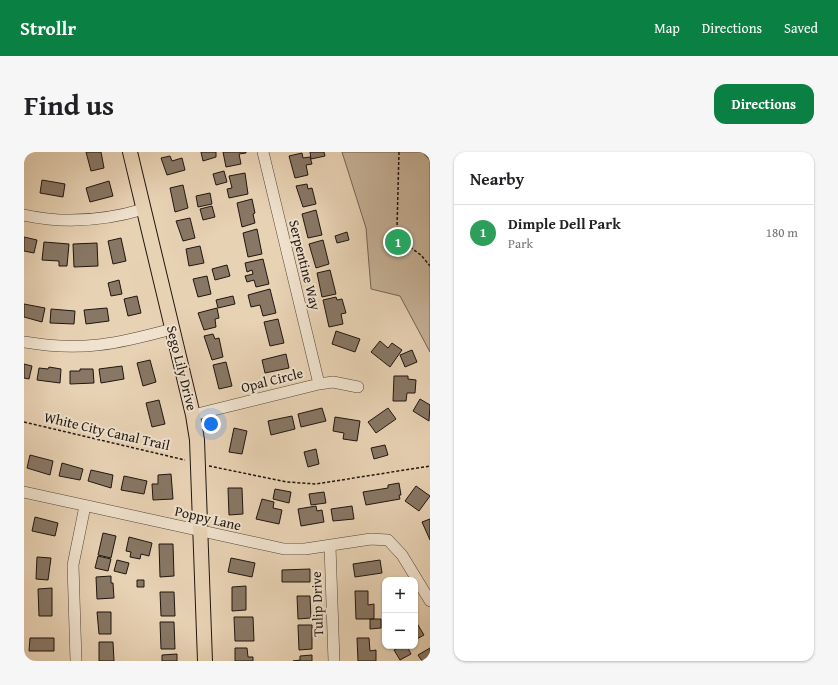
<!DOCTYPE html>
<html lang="en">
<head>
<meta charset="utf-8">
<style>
	body { margin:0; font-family:"Gentium Book Plus",serif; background:#f6f6f6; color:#202124 }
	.controls { position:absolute; right:12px; bottom:12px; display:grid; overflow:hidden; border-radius:8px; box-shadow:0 1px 3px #0004 }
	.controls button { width:36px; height:36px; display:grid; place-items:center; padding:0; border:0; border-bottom:1px solid #e0e0e0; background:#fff; color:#202124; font:20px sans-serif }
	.you { position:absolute; left:187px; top:272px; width:14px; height:14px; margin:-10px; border:3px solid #fff; border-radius:50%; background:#1a73e8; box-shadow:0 0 0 6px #1a73e833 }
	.badge { display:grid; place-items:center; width:26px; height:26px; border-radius:50%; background:#0b8043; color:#fff; font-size:13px; font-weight:700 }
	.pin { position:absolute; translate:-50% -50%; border:2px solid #fff; box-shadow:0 1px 4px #0006 }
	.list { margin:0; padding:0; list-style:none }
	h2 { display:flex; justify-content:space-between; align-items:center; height:52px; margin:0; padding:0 16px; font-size:17px }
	h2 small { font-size:13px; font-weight:400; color:#757577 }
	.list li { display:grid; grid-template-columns:26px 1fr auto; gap:12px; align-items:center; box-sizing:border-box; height:56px; padding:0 16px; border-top:1px solid #e0e0e0 }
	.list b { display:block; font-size:15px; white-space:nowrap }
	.list p { margin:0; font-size:13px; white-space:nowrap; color:#757577 }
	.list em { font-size:13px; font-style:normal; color:#757577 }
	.map { position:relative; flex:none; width:406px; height:509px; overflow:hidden; border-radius:12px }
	header { display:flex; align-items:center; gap:24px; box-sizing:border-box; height:56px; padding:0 20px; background:#0b8043; color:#fff }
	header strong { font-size:19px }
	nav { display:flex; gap:22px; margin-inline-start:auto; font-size:14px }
	.intro { display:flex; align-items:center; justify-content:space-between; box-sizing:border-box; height:96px; padding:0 24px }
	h1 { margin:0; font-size:28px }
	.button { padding:10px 18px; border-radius:12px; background:#0b8043; color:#fff; font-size:14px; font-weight:700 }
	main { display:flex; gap:24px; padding:0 24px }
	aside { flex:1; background:#fff; border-radius:12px; box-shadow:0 1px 3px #0004 }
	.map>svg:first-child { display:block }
	.green { fill:#c6b298; stroke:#726454 }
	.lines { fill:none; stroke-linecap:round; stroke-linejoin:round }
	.stream { stroke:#6f6050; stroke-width:3 }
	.building { fill:#887765; stroke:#1f150f }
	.minor-casing { stroke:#514438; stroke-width:12 }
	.major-casing { stroke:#1f150f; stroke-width:16 }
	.path { stroke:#1f150f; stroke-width:1.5; stroke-dasharray:3 2; stroke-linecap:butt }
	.minor { stroke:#f0e2ce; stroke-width:11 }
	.major { stroke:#e8d2b4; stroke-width:14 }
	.labels { text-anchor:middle; stroke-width:4; stroke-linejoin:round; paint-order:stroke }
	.street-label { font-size:14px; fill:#1f150f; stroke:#f0e2ce }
</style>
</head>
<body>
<header>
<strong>Strollr</strong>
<nav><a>Map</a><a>Directions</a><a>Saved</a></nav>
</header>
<div class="intro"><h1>Find us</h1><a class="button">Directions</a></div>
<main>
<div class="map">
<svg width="406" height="509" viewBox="0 0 406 509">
	<rect width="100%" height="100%" fill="#e8d2b4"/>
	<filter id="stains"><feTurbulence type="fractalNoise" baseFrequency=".005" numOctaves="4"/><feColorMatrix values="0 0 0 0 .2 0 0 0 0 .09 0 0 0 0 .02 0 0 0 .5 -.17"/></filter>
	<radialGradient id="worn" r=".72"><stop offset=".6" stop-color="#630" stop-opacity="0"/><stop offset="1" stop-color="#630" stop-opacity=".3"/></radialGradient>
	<path class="green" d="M318,0h88v200l-30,-56 -29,-7 -5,-61z"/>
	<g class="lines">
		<path class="stream" d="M400,0l6,7"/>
	</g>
	<path class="building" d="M62,0h15l3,16 -13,3z
		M177,0h15v5l-13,4z
		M199,0h23v1l-7,1 2,10 -15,3z
		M286,0h14l1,4 -14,3z
		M278,1l1,5 7,-1 2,7 -6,1 2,10 -13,3 -6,-22z
		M146,4l2,5 10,-3 3,12 -18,5 -6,-17z
		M200,19l3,11 -11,3 -3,-11z
		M221,21l3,21 -19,4 -2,-9 5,-1 -3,-12z
		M18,28l23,4 -2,13 -23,-4z
		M85,29l4,15 -23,6 -4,-14z
		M283,32l1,5 4,-1 4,16 -13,3 -7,-21z
		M159,33l5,23 -13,4 -5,-24z
		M186,41l2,11 -14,3 -2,-11z
		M228,47l3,14 -2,1 2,9 -13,4 -5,-24z
		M188,54l3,11 -12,3 -3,-11z
		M292,58l6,25 -14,3 -6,-24z
		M166,66l5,20 -12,3 -7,-20z
		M233,77l5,25 -14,3 -5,-24z
		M323,80l2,8 -12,3 -2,-7z
		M0,85l13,3 -3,13 -10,-2z
		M97,86l5,23 -13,3 -5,-23z
		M299,88l6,24 -13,4 -7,-24z
		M20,90l25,2 -2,22h-8v-5l-17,-1z
		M73,91l1,23 -24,1 -1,-23z
		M176,94l4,17 -15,3 -3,-17z
		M239,107l6,25 -13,3 -2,-7 -7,2 -2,-6 8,-2 -1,-4 -5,2 -2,-9z
		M203,113l3,11 -15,4 -3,-11z
		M306,118l6,24 -14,3 -5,-24z
		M183,124l4,18 -13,3 -5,-18z
		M95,128l3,14 -11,2 -3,-13z
		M246,137l6,24 -13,3 -3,-11 -9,2 -3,-12z
		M113,144l4,17 -13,3 -4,-17z
		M209,144l2,8 -17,4 -2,-8z
		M312,145l1,3 5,-1 4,14 -5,1 2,10 -14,3 -6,-27z
		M0,152l21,4 -3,14 -18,-5z
		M83,156l2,13 -23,3 -2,-14z
		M193,156l2,10 -4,1 1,8 -12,3 -6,-17z
		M27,157l24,2 -1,13 -24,-1z
		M254,167l6,24 -14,3 -6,-24z
		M312,179l24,8 -5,13 -23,-8z
		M189,182l2,5 4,-1 4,19 -11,3 -8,-24z
		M356,189l8,7 4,-5 10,7 -12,17 -19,-15z
		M388,198l5,12 -12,5 -5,-12z
		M262,202l3,14 -24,5 -3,-13z
		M126,208l6,22 -13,4 -6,-23z
		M202,210l6,24 -13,3 -6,-24z
		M0,212l8,2 -3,13 -5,-1z
		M98,214l2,13 -23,4 -2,-14z
		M25,215l12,2 -1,14 -23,-3 2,-12 9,1z
		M56,217h13l1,14 -24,1v-13h10z
		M370,224h14v3l8,1 -1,13h-8l-1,8h-13z
		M396,247l10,6 -1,16 -16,-10z
		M135,248l6,24 -13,3 -6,-24z
		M298,256l4,13 -25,6 -3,-13z
		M364,256l8,11 -20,14 -8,-11z
		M268,264l3,13 -24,6 -3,-14z
		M311,265l25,4 -3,20 -14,-2 1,-6 -11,-2z
		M210,276l13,3 -5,23 -13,-2z
		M361,293l3,10 -14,4 -3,-11z
		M292,297l3,15 -11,3 -4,-15z
		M6,303l23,6 -3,14 -23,-7z
		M38,311l21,6 -3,11 -21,-4z
		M67,318l22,5 -2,13 -23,-7z
		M147,322l2,25 -20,1 -1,-16h6v-9z
		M100,324l23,5 -3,13 -23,-4z
		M375,331l2,12h-2l1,4 -34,6 -3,-13 25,-4v-3z
		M392,334l14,10 -11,15 -14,-10z
		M204,336h14l1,26 -14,1z
		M251,337l16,3 -2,11 -16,-4z
		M300,340l2,11 -15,2 -2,-11z
		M238,347l12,3 -1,6 9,2 -3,14 -23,-5z
		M292,354l1,5 5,-1 2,12 -23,4 -3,-17z
		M328,354l2,13 -21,2 -2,-12z
		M11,365l23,6 -3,13 -23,-5z
		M406,367v21l-8,-18z
		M79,381l13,3 -5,22 -13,-3z
		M105,385l23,6 -3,13 -8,-2 -1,5 -10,-2 1,-5 -5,-1z
		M135,392h14l1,32 -14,1z
		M74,404l13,3 -3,12 -13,-3z
		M13,405l14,1 -3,22 -12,-1z
		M207,406l24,5 -3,14 -24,-5z
		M93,408l12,3 -3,11 -12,-3z
		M356,408l2,13 -27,4 -2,-13z
		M286,417v13h-28v-12z
		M87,424v7h2l1,15 -17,1 -1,-22z
		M113,428h7v7h-7z
		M222,434v24l-14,1v-24z
		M28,436v28h-13l-1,-27z
		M331,439h13v14l6,-1v15h-18z
		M136,440h14l1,24h-14z
		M273,444h13l1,22 -13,1z
		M73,460h14v22h-12z
		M210,465h19l1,24h-19z
		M346,467h11v9l-11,1z
		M391,468l9,15 -9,5z
		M136,470h14l1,27h-14z
		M274,473h14v24l-13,1z
		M6,486h24v13h-25z
		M333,486h12l1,13 6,-1v11h-18z
		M75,490h14l1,19h-15z
		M378,494h5l4,8 -11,6 -6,-10z
		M211,496h12l1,9h5v4h-18z
		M406,496v13h-8l-4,-6z
		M153,502v7h-15v-6z
		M288,503v6h-19l7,-1v-4z"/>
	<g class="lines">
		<g class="minor-casing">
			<path id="minor" d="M239,0l56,232
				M0,63c41,9 80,6 120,-6
				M0,190c57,10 93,2 148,-13
				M169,263l126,-31 14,-2 25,5
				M0,340l260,57h21l66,-10 17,1 14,15 28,46
				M306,394l4,115
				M52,509l-3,-96 12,-59"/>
		</g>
		<g class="major-casing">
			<path id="major" d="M106,0l63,263 4,25 8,221"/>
		</g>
		<path class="path" d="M375,0l-2,75 6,15 18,13 9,11
			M0,270l161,38
			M185,314l78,16 29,2 114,-18"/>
		<use href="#minor" class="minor"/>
		<use href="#major" class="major"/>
	</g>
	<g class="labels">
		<g class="street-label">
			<text transform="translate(281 113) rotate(76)" y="5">Serpentine Way</text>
			<text transform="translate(158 216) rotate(76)" y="5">Sego Lily Drive</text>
			<text transform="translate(248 228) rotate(-14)" y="5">Opal Circle</text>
			<text transform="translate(83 279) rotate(13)" y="5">White City Canal Trail</text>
			<text transform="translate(184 366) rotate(13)" y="5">Poppy Lane</text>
			<text transform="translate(293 452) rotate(-92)" y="5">Tulip Drive</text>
		</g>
	</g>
	<rect width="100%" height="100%" filter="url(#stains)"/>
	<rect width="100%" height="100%" fill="url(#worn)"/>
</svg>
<div class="controls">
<button>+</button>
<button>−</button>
</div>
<div class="you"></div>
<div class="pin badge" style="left:374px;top:90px;background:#2e9e5b">1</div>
</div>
<aside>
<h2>Nearby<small></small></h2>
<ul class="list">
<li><span class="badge" style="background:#2e9e5b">1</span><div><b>Dimple Dell Park</b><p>Park</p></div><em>180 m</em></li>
</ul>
</aside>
</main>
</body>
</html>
